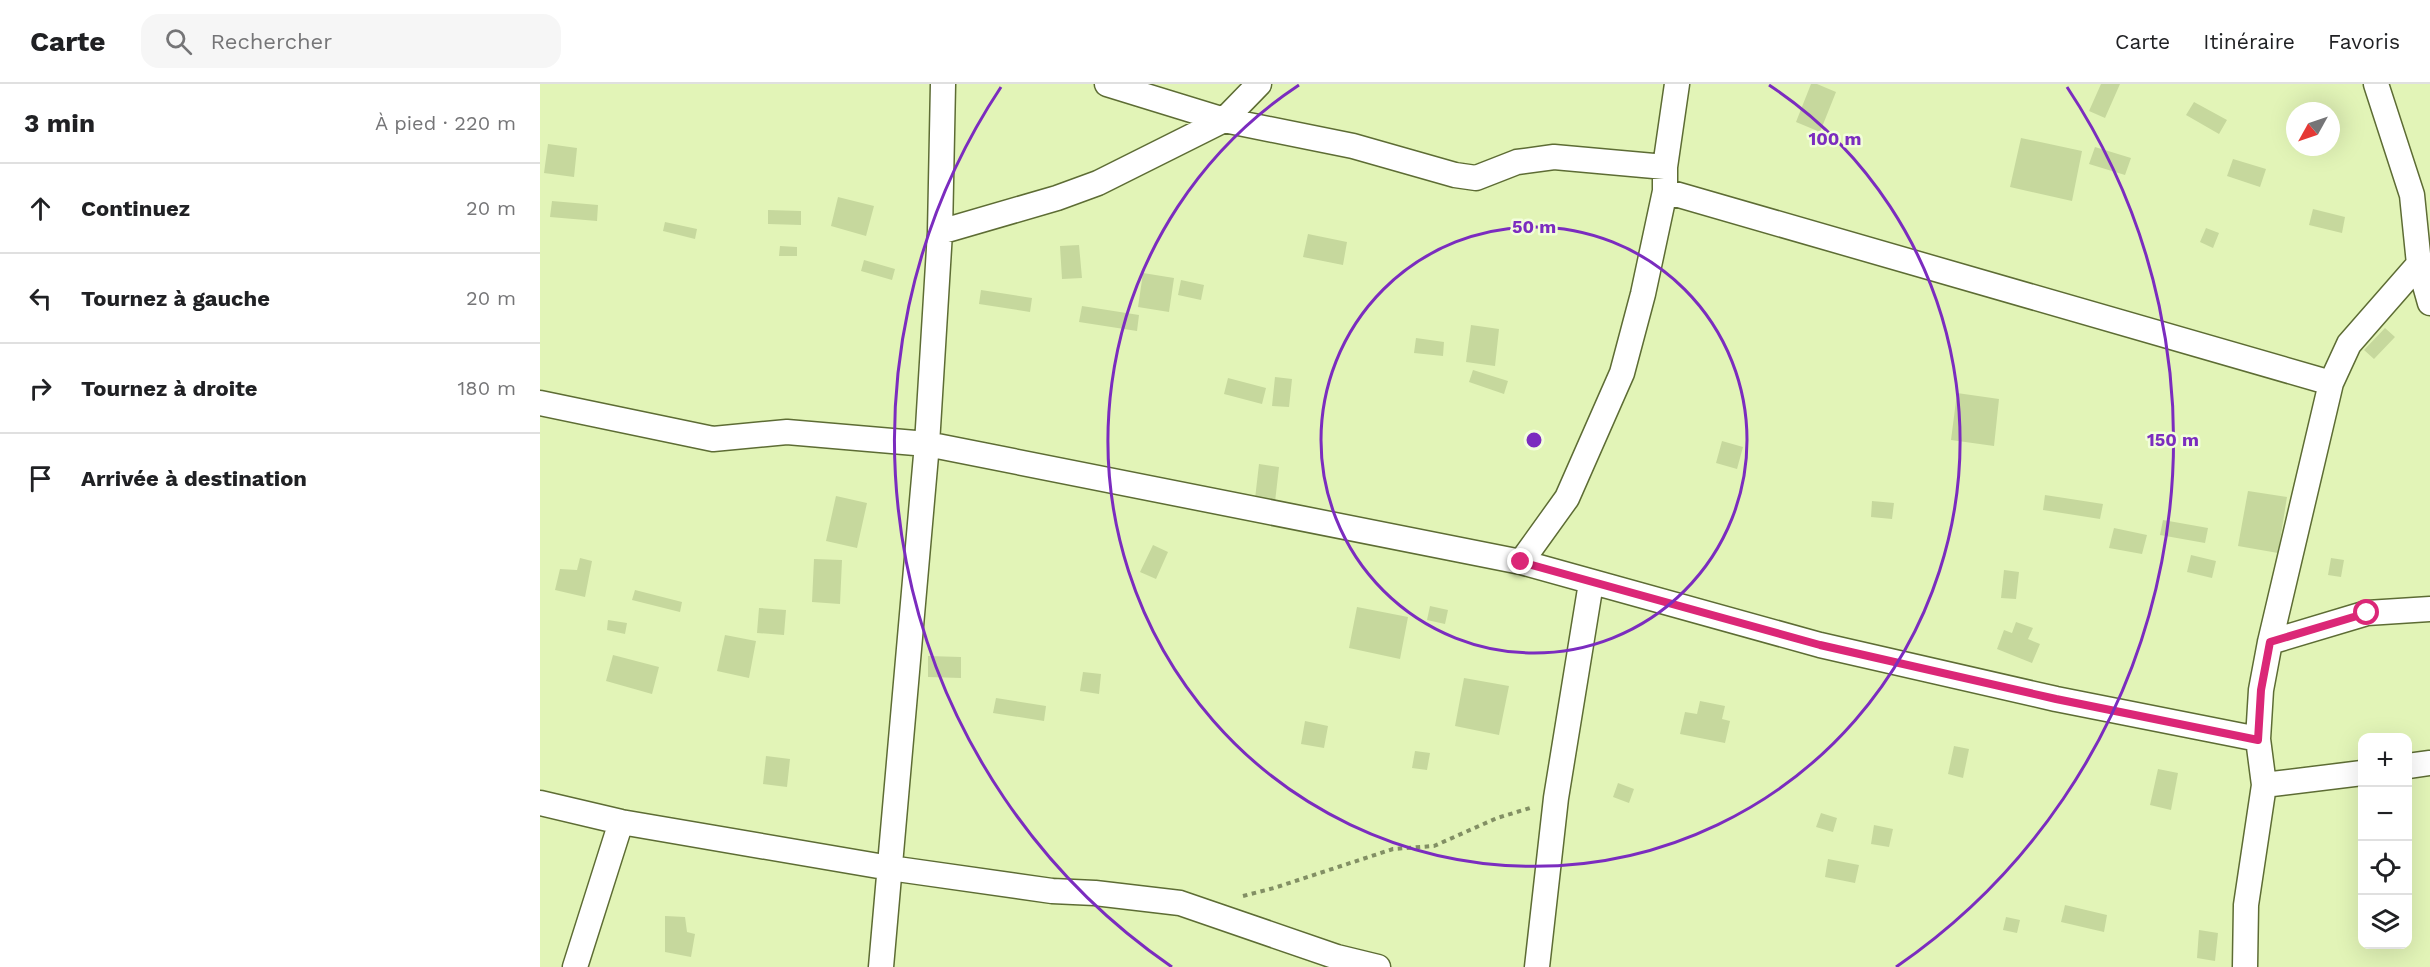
<!DOCTYPE html>
<html lang="fr">
<head>
<meta charset="utf-8">
<style>
	body { margin:0; font-family:"Work Sans",sans-serif; background:#f6f6f6; color:#202124 }
	.controls { position:absolute; right:18px; bottom:18px; display:grid; overflow:hidden; border-radius:12px; box-shadow:0 6px 24px #0002 }
	.controls button { width:54px; height:54px; display:grid; place-items:center; padding:0; border:0; border-bottom:2px solid #e0e0e0; background:#fff; color:#202124; font:30px sans-serif }
	.compass { position:absolute; left:1746px; top:18px; width:54px; height:54px; border-radius:50%; background:#fff; box-shadow:0 6px 24px #0002; rotate:230deg }
	.stop { position:absolute; width:18px; height:18px; margin:-14px; border:4px solid #db2777; border-radius:50%; background:#fff }
	.stop.end { background:#db2777; border-color:#fff; box-shadow:0 2px 6px #0008 }
	.list { margin:0; padding:0; list-style:none }
	h2 { display:flex; justify-content:space-between; align-items:center; height:78px; margin:0; padding:0 24px; font-size:26px }
	h2 small { font-size:20px; font-weight:400; color:#757577 }
	.list li { display:grid; grid-template-columns:39px 1fr auto; gap:18px; align-items:center; box-sizing:border-box; height:90px; padding:0 24px; border-top:2px solid #e0e0e0 }
	.list b { display:block; font-size:22px; white-space:nowrap }
	.list em { font-size:20px; font-style:normal; color:#757577 }
	.icon { flex:none; width:33px; height:33px; fill:none; stroke:currentColor; stroke-width:2; stroke-linecap:round; stroke-linejoin:round }
	.map { position:relative; flex:none; width:1890px; height:883px; overflow:hidden }
	header { display:flex; align-items:center; gap:36px; box-sizing:border-box; height:84px; padding:0 30px; background:#fff; border-bottom:2px solid #e0e0e0 }
	header strong { font-size:28px }
	nav { display:flex; gap:33px; margin-inline-start:auto; font-size:21px }
	.search { width:420px; height:54px; background:#f6f6f6; display:flex; align-items:center; gap:15px; box-sizing:border-box; padding:0 21px; border-radius:18px; color:#757577; font-size:22px }
	main { display:flex }
	aside { flex:1; background:#fff }
	.map>svg:first-child { display:block }
	.building { fill:#c6d89d }
	.lines { fill:none; stroke-linecap:round; stroke-linejoin:round }
	.street-casing { stroke:#5d6c34; stroke-width:27 }
	.path { stroke:#828f64; stroke-width:4; stroke-dasharray:4.5 4.5; stroke-linecap:butt }
	.street { stroke:#fff; stroke-width:24 }
	.route { stroke:#db2777; stroke-width:8 }
	.ring { fill:none; stroke:#7b2cbf; stroke-width:3 }
	.centre { fill:#7b2cbf; stroke:#f2feda; stroke-width:3 }
	.ring-label { font-size:18px; text-anchor:middle; font-weight:bold; fill:#7b2cbf; stroke:#f2feda; stroke-width:5; stroke-linejoin:round; paint-order:stroke }
</style>
</head>
<body>
<header>
<strong>Carte</strong>
<div class="search"><svg class="icon" aria-label="search" viewBox="0 0 24 24"><circle cx="10" cy="10" r="6"/><path d="M15 15l6 6"/></svg>Rechercher</div>
<nav><a>Carte</a><a>Itinéraire</a><a>Favoris</a></nav>
</header>
<main>
<aside>
<h2>3 min<small>À pied · 220 m</small></h2>
<ul class="list">
<li><svg class="icon" aria-label="ahead" viewBox="0 0 24 24"><path d="M12 20V5M6 11l6-6 6 6"/></svg><div><b>Continuez</b></div><em>20 m</em></li>
<li><svg class="icon" aria-label="left" viewBox="0 0 24 24"><path d="M17 20v-9H6M10 6l-5 5 5 5"/></svg><div><b>Tournez à gauche</b></div><em>20 m</em></li>
<li><svg class="icon" aria-label="right" viewBox="0 0 24 24"><path d="M7 20v-9h11M14 6l5 5-5 5"/></svg><div><b>Tournez à droite</b></div><em>180 m</em></li>
<li><svg class="icon" aria-label="arrive" viewBox="0 0 24 24"><path d="M6 21V4h12l-3 4 3 4H6"/></svg><div><b>Arrivée à destination</b></div></li>
</ul>
</aside>
<div class="map">
<svg width="1890" height="883" viewBox="0 0 1890 883">
	<rect width="100%" height="100%" fill="#e2f4b7"/>
	<path class="building" d="M1271,0h6l19,8 -16,40 -24,-10z
		M1561,0h19l-15,34 -16,-7z
		M1654,18l33,18 -8,14 -33,-19z
		M1481,54l61,13 -10,50 -62,-14z
		M8,60l29,4 -3,29 -30,-4z
		M1555,63l36,11 -6,17 -36,-11z
		M1693,75l33,10 -6,18 -33,-11z
		M298,113l36,9 -8,30 -35,-10z
		M12,117l46,4 -1,16 -47,-4z
		M1773,125l32,8 -3,16 -33,-8z
		M228,126l33,1v14l-33,-1z
		M125,138l32,7 -2,10 -32,-8z
		M1666,144l13,5 -6,15 -13,-6z
		M768,150l39,8 -4,23 -40,-8z
		M539,161l3,33 -20,1 -2,-33z
		M240,162l17,1v9h-18z
		M324,176l31,9 -3,11 -31,-9z
		M603,189l31,5 -5,34 -31,-5z
		M641,196l23,5 -3,15 -23,-5z
		M441,206l51,8 -2,14 -51,-8z
		M542,222l57,9 -2,16 -58,-9z
		M931,241l28,4 -4,37 -29,-4z
		M1845,244l10,9 -21,22 -10,-9z
		M876,254l28,4 -1,14 -29,-3z
		M933,286l35,11 -4,13 -35,-12z
		M735,293l17,2 -3,28 -17,-1z
		M688,294l38,10 -4,16 -38,-10z
		M1417,309l42,6 -5,47 -43,-6z
		M1182,357l21,6 -6,22 -21,-6z
		M719,380l20,3 -4,35 -20,-3z
		M1708,407l39,6 -9,56 -40,-7z
		M1505,411l58,9 -3,15 -57,-9z
		M296,412l31,7 -10,45 -31,-7z
		M1332,417l22,2 -2,16 -21,-2z
		M1623,436l45,8 -3,15 -45,-8z
		M1574,444l33,7 -5,19 -33,-6z
		M613,461l15,7 -12,27 -16,-7z
		M1651,471l25,6 -4,17 -25,-6z
		M40,474l12,3 -7,36 -30,-7 5,-21 17,1z
		M1791,474l13,2 -3,17 -13,-2z
		M274,475l28,1 -2,44 -28,-2z
		M1464,486l15,2 -3,27 -15,-1z
		M95,506l47,12 -2,10 -48,-12z
		M890,522l18,4 -3,14 -18,-4z
		M817,523l51,10 -8,42 -51,-11z
		M219,524l27,2 -2,25 -27,-2z
		M68,536l19,3 -2,11 -18,-4z
		M1476,538l17,6 -5,11 12,5 -8,19 -35,-14 7,-19 8,3z
		M185,551l31,6 -7,37 -32,-7z
		M73,571l46,12 -7,27 -46,-13z
		M388,572l33,1v21l-33,-1z
		M543,588l18,2 -2,20 -19,-3z
		M924,594l45,8 -10,49 -44,-9z
		M456,614l50,8 -2,15 -51,-8z
		M1160,617l25,5 -3,13 8,2 -5,22 -45,-9 5,-22 12,2z
		M765,637l23,5 -4,22 -23,-4z
		M1414,662l15,3 -6,29 -15,-4z
		M875,667l15,2 -3,17 -15,-2z
		M226,672l24,3 -3,28 -24,-3z
		M1618,685l20,4 -7,37 -21,-5z
		M1078,699l16,6 -5,14 -16,-6z
		M1281,729l16,5 -4,14 -17,-5z
		M1334,741l19,4 -4,18 -18,-3z
		M1288,775l31,6 -4,18 -30,-6z
		M1525,821l42,10 -3,17 -43,-10z
		M125,832l20,1 2,15 8,2 -4,23 -26,-5z
		M1466,833l14,3 -3,13 -14,-3z
		M1659,846l19,3 -3,28 -18,-3z"/>
	<g class="lines">
		<g class="street-casing">
			<path id="street" d="M403,0l-3,148 -13,212 594,118 299,83 236,54 202,40
				M567,0l117,36 35,-36
				M1836,0l36,111 7,69 11,39
				M1125,107l666,192
				M400,148l117,-34 41,-15 126,-63 129,26 102,29 21,3 41,-16 37,-5 111,10
				M0,319l173,36 74,-7 140,12 -46,523
				M981,478l46,-64 55,-125 21,-79 22,-103v-24l12,-83
				M1730,558l97,-29 63,-4
				M1868,682l22,-3
				M1724,701l98,-12
				M0,719l81,19 269,46 162,23 43,2 85,10 157,54 41,10
				M35,883l46,-145
				M997,883l19,-169 35,-215
				M1705,883l1,-62 18,-120 -6,-46 3,-49 9,-48 61,-259 18,-39 70,-80"/>
		</g>
		<path class="path" d="M703,812l31,-8 119,-39 41,-3 63,-28 33,-10"/>
		<use href="#street" class="street"/>
	</g>
	<g class="lines">
		<path class="route" d="M981,478l299,83 236,54 202,41 3,-50 9,-48 97,-29"/>
	</g>
	<g class="ring">
		<circle cx="994" cy="356" r="213"/>
		<path d="M1229 1A426 426 0 1 1 759 1"/>
		<path d="M632 883A639 639 0 0 1 461 3M1527 3A639 639 0 0 1 1356 883"/>
	</g>
	<circle cx="994" cy="356" r="9" class="centre"/>
	<g class="ring-label">
		<text x="1295" y="61">100 m</text>
		<text x="994" y="149">50 m</text>
		<text x="1633" y="362">150 m</text>
	</g>
</svg>
<div class="controls">
<button>+</button>
<button>−</button>
<button><svg class="icon" aria-label="locate" viewBox="0 0 24 24"><circle cx="12" cy="12" r="6"/><path d="M12 2v4M12 18v4M2 12h4M18 12h4"/></svg></button>
<button><svg class="icon" aria-label="layers" viewBox="0 0 24 24"><path d="M12 4l9 5-9 5-9-5zM3 14l9 5 9-5"/></svg></button>
</div>
<svg class="compass" viewBox="-18 -18 36 36"><path d="M0-13l5 13h-10z" fill="#e53935"/><path d="M0 13l5-13h-10z" fill="#757577"/></svg>
<div class="stop" style="left:1827px;top:529px"></div>
<div class="stop end" style="left:981px;top:478px"></div>
</div>
</main>
</body>
</html>
